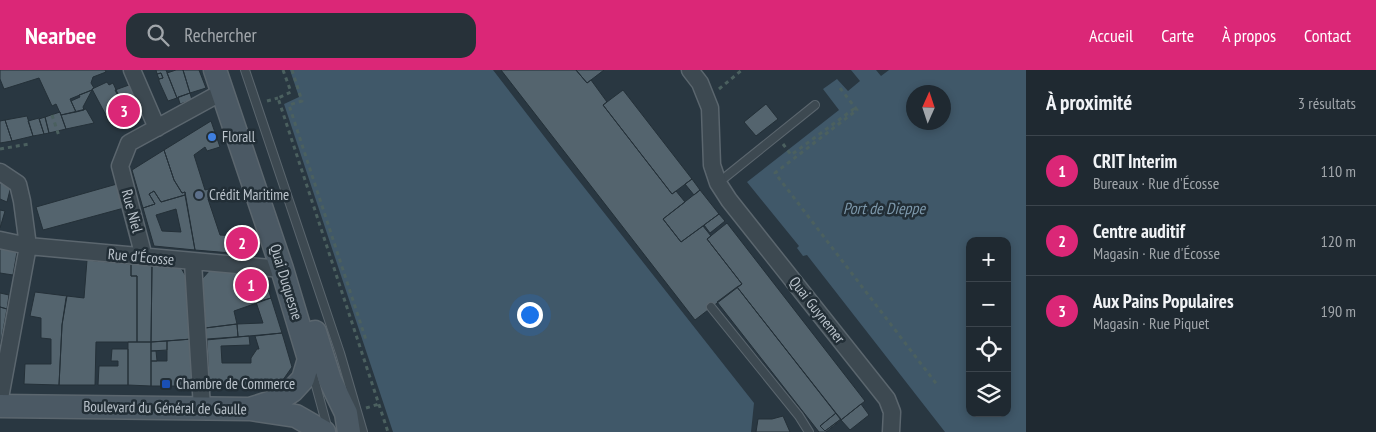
<!DOCTYPE html>
<html lang="fr">
<head>
<meta charset="utf-8">
<style>
	body { margin:0; font-family:"PT Sans Narrow",sans-serif; background:#273139; color:#f1f3f6 }
	.controls { position:absolute; right:15px; bottom:15px; display:grid; overflow:hidden; border-radius:10px; box-shadow:0 2px 8px #0003 }
	.controls button { width:45px; height:45px; display:grid; place-items:center; padding:0; border:0; border-bottom:1px solid #3c454d; background:#1f2931; color:#f1f3f6; font:25px sans-serif }
	.compass { position:absolute; left:906px; top:15px; width:45px; height:45px; border-radius:50%; background:#1f2931; box-shadow:0 2px 8px #0003; rotate:3deg }
	.you { position:absolute; left:529px; top:244px; width:18px; height:18px; margin:-12px; border:4px solid #fff; border-radius:50%; background:#1a73e8; box-shadow:0 0 0 8px #1a73e833 }
	.badge { display:grid; place-items:center; width:32px; height:32px; border-radius:50%; background:#db2777; color:#fff; font-size:16px; font-weight:700 }
	.pin { position:absolute; translate:-50% -50%; border:2px solid #fff; box-shadow:0 1px 5px #0006 }
	.list { margin:0; padding:0; list-style:none }
	h2 { display:flex; justify-content:space-between; align-items:center; height:65px; margin:0; padding:0 20px; font-size:21px }
	h2 small { font-size:16px; font-weight:400; color:#a1a6ab }
	.list li { display:grid; grid-template-columns:32px 1fr auto; gap:15px; align-items:center; box-sizing:border-box; height:70px; padding:0 20px; border-top:1px solid #3c454d }
	.list b { display:block; font-size:19px; white-space:nowrap }
	.list p { margin:0; font-size:16px; white-space:nowrap; color:#a1a6ab }
	.list em { font-size:16px; font-style:normal; color:#a1a6ab }
	.icon { flex:none; width:28px; height:28px; fill:none; stroke:currentColor; stroke-width:2; stroke-linecap:round; stroke-linejoin:round }
	.map { position:relative; flex:none; width:1026px; height:362px; overflow:hidden }
	header { display:flex; align-items:center; gap:30px; box-sizing:border-box; height:70px; padding:0 25px; background:#db2777; color:#fff }
	header strong { font-size:24px }
	nav { display:flex; gap:28px; margin-inline-start:auto; font-size:18px }
	.search { width:350px; height:45px; background:#273139; display:flex; align-items:center; gap:12px; box-sizing:border-box; padding:0 18px; border-radius:15px; color:#a1a6ab; font-size:19px }
	main { display:flex }
	aside { flex:1; background:#1f2931 }
	.map>svg:first-child { display:block }
	.water { fill:#405869; fill-rule:evenodd }
	.building { fill:#54646e; stroke:#243038; fill-rule:evenodd }
	.lines { fill:none; stroke-linecap:round; stroke-linejoin:round }
	.lane-casing { stroke:#5b666e; stroke-width:10 }
	.street-casing { stroke:#5b666e; stroke-width:19 }
	.secondary-casing { stroke:#5b666e; stroke-width:25 }
	.path { stroke:#4b605f; stroke-width:3; stroke-dasharray:4 4; stroke-linecap:butt }
	.lane { stroke:#3d4951; stroke-width:8 }
	.street { stroke:#3d4951; stroke-width:16 }
	.secondary { stroke:#4b5964; stroke-width:22 }
	.shop-dot { fill:#3f7fe0; stroke:#222e36; stroke-width:2 }
	.service-dot { fill:#5c6f8a; stroke:#222e36; stroke-width:2 }
	.transit-dot { fill:#1a4fb4; stroke:#222e36; stroke-width:2 }
	.labels { text-anchor:middle; stroke-width:5; stroke-linejoin:round; paint-order:stroke }
	.poi-label { font-size:15px; fill:#bac3cb; stroke:#222e36; text-anchor:start }
	.street-label { font-size:15px; fill:#bac3cb; stroke:#222e36 }
	.water-label { font-size:16px; font-style:italic; fill:#7d98ab; stroke:#222e36 }
</style>
</head>
<body>
<header>
<strong>Nearbee</strong>
<div class="search"><svg class="icon" aria-label="search" viewBox="0 0 24 24"><circle cx="10" cy="10" r="6"/><path d="M15 15l6 6"/></svg>Rechercher</div>
<nav><a>Accueil</a><a>Carte</a><a>À propos</a><a>Contact</a></nav>
</header>
<main>
<div class="map">
<svg width="1026" height="362" viewBox="0 0 1026 362">
	<rect width="100%" height="100%" fill="#293741"/>
	<path class="water" d="M290,0h203l64,83 197,250 -3,29h-358l-109,-328 15,-7z
		M851,0h25l5,6 8,-6h137v362h-81l-138,-177 -4,1 -6,-8 2,-2 -52,-64 92,-72 -16,-21 14,-10 11,12 12,-10zM944,22v30h-30v-30zM970,171h37v172h-37z"/>
	<path class="building" d="M0,0h105l1,2 -13,5 -2,6 3,5 -2,2 -22,9 6,13 -15,3 -5,-11 -4,2 -13,-28 -35,11 -4,-10z
		M156,0h10l11,28 -9,3 -9,-20v-2l4,-1 -2,-5 -4,1z
		M176,0h7l7,23 -13,5 -10,-25z
		M183,0h16l7,18 -16,5z
		M501,0h75l11,13 4,-3 16,22 -4,3 69,89 4,-3 9,11 -22,17 18,23 22,-16 8,10 -4,3 35,45 -47,36z
		M576,0h28l-17,13z
		M161,3l2,5 -4,1 -2,-5z
		M107,12l2,3 4,-2 14,31 -19,5 -16,-30z
		M129,15l13,24 -15,5 -12,-24z
		M92,20l-9,17 1,3 -8,2 -5,-11 9,-4 -1,-2z
		M623,20l69,89 -20,15 -69,-89z
		M190,23l2,7 -12,4 -2,-7z
		M766,34l12,15 -22,17 -12,-14z
		M86,39l8,14 -28,6 -5,-14z
		M60,42l6,17 -17,4 -4,-16z
		M27,46l6,20 -21,5 -7,-21z
		M45,47l4,16 -5,1 -5,-15z
		M39,48l5,16 -11,2 -5,-15z
		M5,50l7,21 -12,2v-22z
		M211,51l9,26 -13,4 -2,-4 -11,8 11,35 4,-1 3,2 1,4 -5,4 12,36 15,1 -2,-4 14,-5 9,28 -61,-5 -10,-58 -3,1 -8,-13 -10,-30z
		M164,80l10,30 8,13 3,-1v3l-24,7 -7,-11 -5,3 6,10 -12,4 -11,-38z
		M692,109l8,11 -6,5 -9,-11z
		M0,110l11,6 -4,16 -7,-3z
		M117,114l7,24 -81,22 -7,-23z
		M700,120l19,24 -38,28 -18,-23z
		M154,121l7,11 24,-7 10,55 -41,-4 -11,-38 12,-4 -6,-10zM176,139l5,23 -19,-1 -6,-16z
		M0,140l5,1 -5,17z
		M719,144l6,7 -15,12 -6,-8z
		M727,153l138,178 -24,19 -104,-133 5,-3 -35,-45z
		M0,178l17,4 -4,23 -13,-2z
		M87,190l44,4v12h6v66h-41l-1,43h-36l3,-60 4,-27 1,-2 17,2z
		M131,194l21,1 -1,77h-14v-66h-6z
		M152,195l29,3 6,10 5,61 -41,3z
		M210,200l50,4 5,5 6,19 -37,13 3,13 -32,4 -3,-49z
		M737,217l99,126 -16,13 5,5 16,-12v1l-15,12h-7l-102,-130z
		M35,222l32,4 -5,29 -3,60 -35,-1 1,-20h26v-25l-10,-1v-20l-11,-2z
		M0,223l9,2 -2,14 -7,-2z
		M271,228l11,35 -44,4 -1,-13 26,-1 -7,-21z
		M0,237l7,2 -7,38z
		M237,254l1,13 -32,3 -1,-12z
		M282,263l10,34 -14,20 -3,-2 -1,2 -1,-1 -64,1 -2,-48 42,-3 1,9 -29,1 1,17h29v-5l6,-9h2l-4,-13z
		M192,269l4,47h-45v-25h16v-20z
		M167,271v9l-16,1v-9z
		M128,272h23v44l-23,-1z
		M112,279h16v36h-30l1,-19h19v-5h-7z
		M151,281h5l1,10h-6z
		M861,334l8,11 -19,15 -9,-10z
		M836,343l5,6 -16,12 -5,-5z
		M783,346l7,16h-34l2,-13h14z"/>
	<g class="lines">
		<g class="lane-casing">
			<path id="lane" d="M245,0l95,283 23,79
				M718,113l97,-78
				M711,237l88,109 10,16
				M312,301l16,59"/>
		</g>
		<g class="street-casing">
			<path id="street" d="M132,0l25,58
				M690,0l10,13 10,25 2,57 6,18 11,17 158,199 5,13 -1,20
				M0,102l18,12 4,17 6,45 -28,152
				M0,170l28,6 254,23
				M144,187l-24,-91 9,-23 93,-51
				M193,192l9,146"/>
		</g>
		<g class="secondary-casing">
			<path id="secondary" d="M215,0l67,199 27,90 -6,20 -11,12 -14,9 -28,9
				M315,262l15,48 16,33 3,19
				M0,336l250,3 46,7 28,16"/>
		</g>
		<path class="path" d="M283,0l8,22 -13,6 110,334
			M292,0l10,31 -13,4 77,235
			M840,18l17,22 -82,63 163,213
			M719,19l23,-19
			M267,31l11,-3
			M52,45l7,21
			M783,74l8,11 64,-47
			M0,79l29,-5
			M366,338l13,-4"/>
		<use href="#lane" class="lane"/>
		<use href="#street" class="street"/>
		<use href="#secondary" class="secondary"/>
	</g>
	<circle class="shop-dot" cx="212" cy="67" r="5"/>
	<circle class="service-dot" cx="199" cy="125" r="5"/>
	<rect class="transit-dot" x="161" y="309" width="10" height="10" rx="2.5"/>
	<g class="labels">
		<g class="poi-label">
			<text x="222" y="72">Florall</text>
			<text x="209" y="130">Crédit Maritime</text>
			<text x="176" y="319">Chambre de Commerce</text>
		</g>
		<g class="street-label">
			<text transform="translate(132 141) rotate(75)" y="5">Rue Niel</text>
			<text transform="translate(141 187) rotate(5)" y="5">Rue d'Écosse</text>
			<text transform="translate(286 212) rotate(73)" y="5">Quai Duquesne</text>
			<text transform="translate(817 240) rotate(52)" y="5">Quai Guynemer</text>
			<text transform="translate(165 338) rotate(1)" y="5">Boulevard du Général de Gaulle</text>
		</g>
		<g class="water-label">
			<text x="884" y="144">Port de Dieppe</text>
		</g>
	</g>
</svg>
<div class="controls">
<button>+</button>
<button>−</button>
<button><svg class="icon" aria-label="locate" viewBox="0 0 24 24"><circle cx="12" cy="12" r="6"/><path d="M12 2v4M12 18v4M2 12h4M18 12h4"/></svg></button>
<button><svg class="icon" aria-label="layers" viewBox="0 0 24 24"><path d="M12 4l9 5-9 5-9-5zM3 14l9 5 9-5"/></svg></button>
</div>
<svg class="compass" viewBox="-18 -18 36 36"><path d="M0-13l5 13h-10z" fill="#e53935"/><path d="M0 13l5-13h-10z" fill="#a1a6ab"/></svg>
<div class="you"></div>
<div class="pin badge" style="left:251px;top:215px">1</div>
<div class="pin badge" style="left:242px;top:173px">2</div>
<div class="pin badge" style="left:124px;top:41px">3</div>
</div>
<aside>
<h2>À proximité<small>3 résultats</small></h2>
<ul class="list">
<li><span class="badge">1</span><div><b>CRIT Interim</b><p>Bureaux · Rue d'Écosse</p></div><em>110 m</em></li>
<li><span class="badge">2</span><div><b>Centre auditif</b><p>Magasin · Rue d'Écosse</p></div><em>120 m</em></li>
<li><span class="badge">3</span><div><b>Aux Pains Populaires</b><p>Magasin · Rue Piquet</p></div><em>190 m</em></li>
</ul>
</aside>
</main>
</body>
</html>
